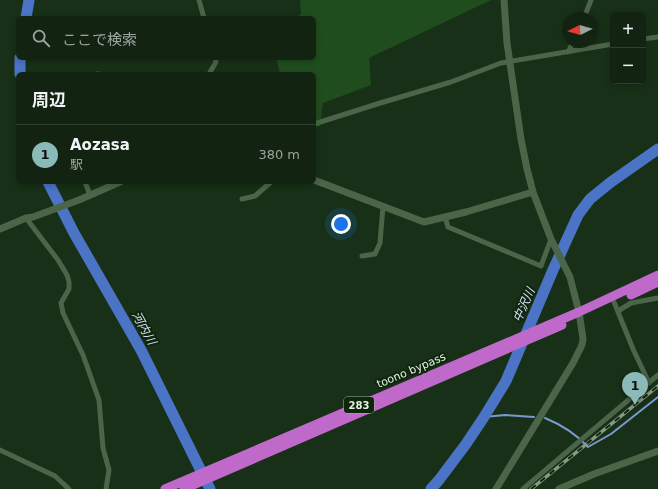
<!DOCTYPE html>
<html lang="ja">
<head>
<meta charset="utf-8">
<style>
	body { margin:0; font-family:"DejaVu Sans","Noto Sans JP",sans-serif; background:#1f301f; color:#f1f3f6 }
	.controls { position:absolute; right:12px; top:12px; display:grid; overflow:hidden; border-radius:6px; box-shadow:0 2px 6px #0003 }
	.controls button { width:36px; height:36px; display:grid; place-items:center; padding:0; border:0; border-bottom:1px solid #314131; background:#122411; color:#f1f3f6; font:20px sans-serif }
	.compass { position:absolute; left:562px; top:12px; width:36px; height:36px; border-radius:50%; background:#122411; box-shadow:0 2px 6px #0003; rotate:265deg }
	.you { position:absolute; left:341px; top:224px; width:14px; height:14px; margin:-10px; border:3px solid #fff; border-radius:50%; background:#1a73e8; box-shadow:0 0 0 6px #1a73e833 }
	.badge { display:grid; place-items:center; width:26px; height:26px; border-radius:50%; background:#8bbbb9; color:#111; font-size:13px; font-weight:700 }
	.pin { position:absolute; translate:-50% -33px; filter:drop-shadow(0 1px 2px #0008) }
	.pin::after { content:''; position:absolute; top:21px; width:14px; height:12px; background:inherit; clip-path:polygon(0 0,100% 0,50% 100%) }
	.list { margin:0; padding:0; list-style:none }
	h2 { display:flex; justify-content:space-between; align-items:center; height:52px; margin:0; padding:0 16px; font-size:17px }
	h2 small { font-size:13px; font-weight:400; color:#9ca49f }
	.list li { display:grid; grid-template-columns:26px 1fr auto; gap:12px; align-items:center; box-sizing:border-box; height:60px; padding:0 16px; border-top:1px solid #314131 }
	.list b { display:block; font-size:15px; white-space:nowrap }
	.list p { margin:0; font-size:13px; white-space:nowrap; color:#9ca49f }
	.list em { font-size:13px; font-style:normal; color:#9ca49f }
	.icon { flex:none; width:22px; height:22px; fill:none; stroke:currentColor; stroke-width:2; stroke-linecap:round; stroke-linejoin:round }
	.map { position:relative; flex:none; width:658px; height:489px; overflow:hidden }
	.search { position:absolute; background:#122411; box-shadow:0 2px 6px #0003; left:16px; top:16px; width:300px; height:44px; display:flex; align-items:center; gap:10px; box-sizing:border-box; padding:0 14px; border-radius:6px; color:#9ca49f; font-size:15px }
	.panel { position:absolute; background:#122411; box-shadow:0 2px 6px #0003; left:16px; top:72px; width:300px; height:112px; border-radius:6px }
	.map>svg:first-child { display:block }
	.green { fill:#1f4d1d }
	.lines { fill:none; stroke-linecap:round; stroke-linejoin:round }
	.stream { stroke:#799ace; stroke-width:2 }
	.river { stroke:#4b74c6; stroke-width:11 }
	.street { stroke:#4b6549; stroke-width:5 }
	.secondary { stroke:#4b6549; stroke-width:7 }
	.highway { stroke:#bf69cb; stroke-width:9 }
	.rail-casing { stroke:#879a85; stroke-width:3.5 }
	.rail { stroke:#0f260d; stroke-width:2; stroke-dasharray:6; stroke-linecap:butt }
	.labels { text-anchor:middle; stroke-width:4; stroke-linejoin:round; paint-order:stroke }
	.shield { fill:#0f260d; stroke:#a3b5a1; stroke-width:1 }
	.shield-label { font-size:10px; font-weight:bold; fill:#e3f2e1 }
	.street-label { font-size:11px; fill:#e3f2e1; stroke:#0f260d }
	.water-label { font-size:12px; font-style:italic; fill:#d6e2f8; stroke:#0f260d }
</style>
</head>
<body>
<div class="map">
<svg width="658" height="489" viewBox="0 0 658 489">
	<rect width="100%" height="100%" fill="#183017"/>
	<path class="green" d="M300,0h191l-122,58 2,27 -48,18 -3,23 -6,2v-54h-34l-4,-16h38v-40h-19l6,-4z"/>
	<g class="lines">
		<path class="stream" d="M484,417l21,-2 29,2
			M545,418c17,7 31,16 43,29l23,-13 47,-37"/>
		<path class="river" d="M26,18l3,-18
			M20,74v-16
			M48,182l26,51 67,117 69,139
			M431,489l8,-9 27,-36 18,-27 22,-36 47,-111 25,-55 12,-16 21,-17 47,-33"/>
		<path class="street" d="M199,0l5,18
			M584,18l7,-18
			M643,39l15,-2
			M568,52l5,-10
			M97,74h2
			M209,74l7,-12 -1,-4
			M314,124l63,-20 74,-22 50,-19 112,-19
			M85,182l5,13
			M242,199l13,-3 16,-14
			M445,217l3,10 93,39 10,-27
			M26,218l32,42 9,15 2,7v7l-8,14 2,10 20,42 16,45 4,48 6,22 -3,19
			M362,256l13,-2 5,-11 3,-37
			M614,302l19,47 16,34
			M618,311l13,-8 27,-5
			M0,450l55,26 14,13
			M523,489l135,-114"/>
		<path class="secondary" d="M314,180l110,42 42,-10 67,-20
			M0,229l26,-11 7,-1 46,-17 41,-18
			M496,489l77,-126 9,-18 1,-6 -4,-27 -9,-35 -19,-38 -18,-47 -6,-23 -6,-30 -14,-96 -3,-43
			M559,489l35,-15 64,-23"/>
		<path class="highway" d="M631,295l27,-13
			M165,489l414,-177 79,-37
			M184,489l378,-164"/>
		<g class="rail-casing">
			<path id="rail" d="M531,489l127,-103"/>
		</g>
		<use href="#rail" class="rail"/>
	</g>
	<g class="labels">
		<rect class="shield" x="344" y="397" width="30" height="16" rx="3"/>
		<g class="shield-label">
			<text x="359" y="409">283</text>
		</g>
		<g class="street-label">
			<text transform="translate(411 370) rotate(-23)" y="4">toono bypass</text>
		</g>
		<g class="water-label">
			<text transform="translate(524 305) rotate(-66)" y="4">中沢川</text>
			<text transform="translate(144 328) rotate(61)" y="4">河内川</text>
		</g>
	</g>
</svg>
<div class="controls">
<button>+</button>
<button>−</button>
</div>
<svg class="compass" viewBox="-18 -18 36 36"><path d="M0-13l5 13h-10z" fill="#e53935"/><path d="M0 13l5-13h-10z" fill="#9ca49f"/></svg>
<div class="you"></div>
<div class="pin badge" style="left:635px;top:405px">1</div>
<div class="search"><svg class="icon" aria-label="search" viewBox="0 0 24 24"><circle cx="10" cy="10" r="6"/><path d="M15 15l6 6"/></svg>ここで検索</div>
<section class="panel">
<h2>周辺<small></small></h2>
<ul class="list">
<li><span class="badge">1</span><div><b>Aozasa</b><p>駅</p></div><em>380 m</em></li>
</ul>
</section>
</div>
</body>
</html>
